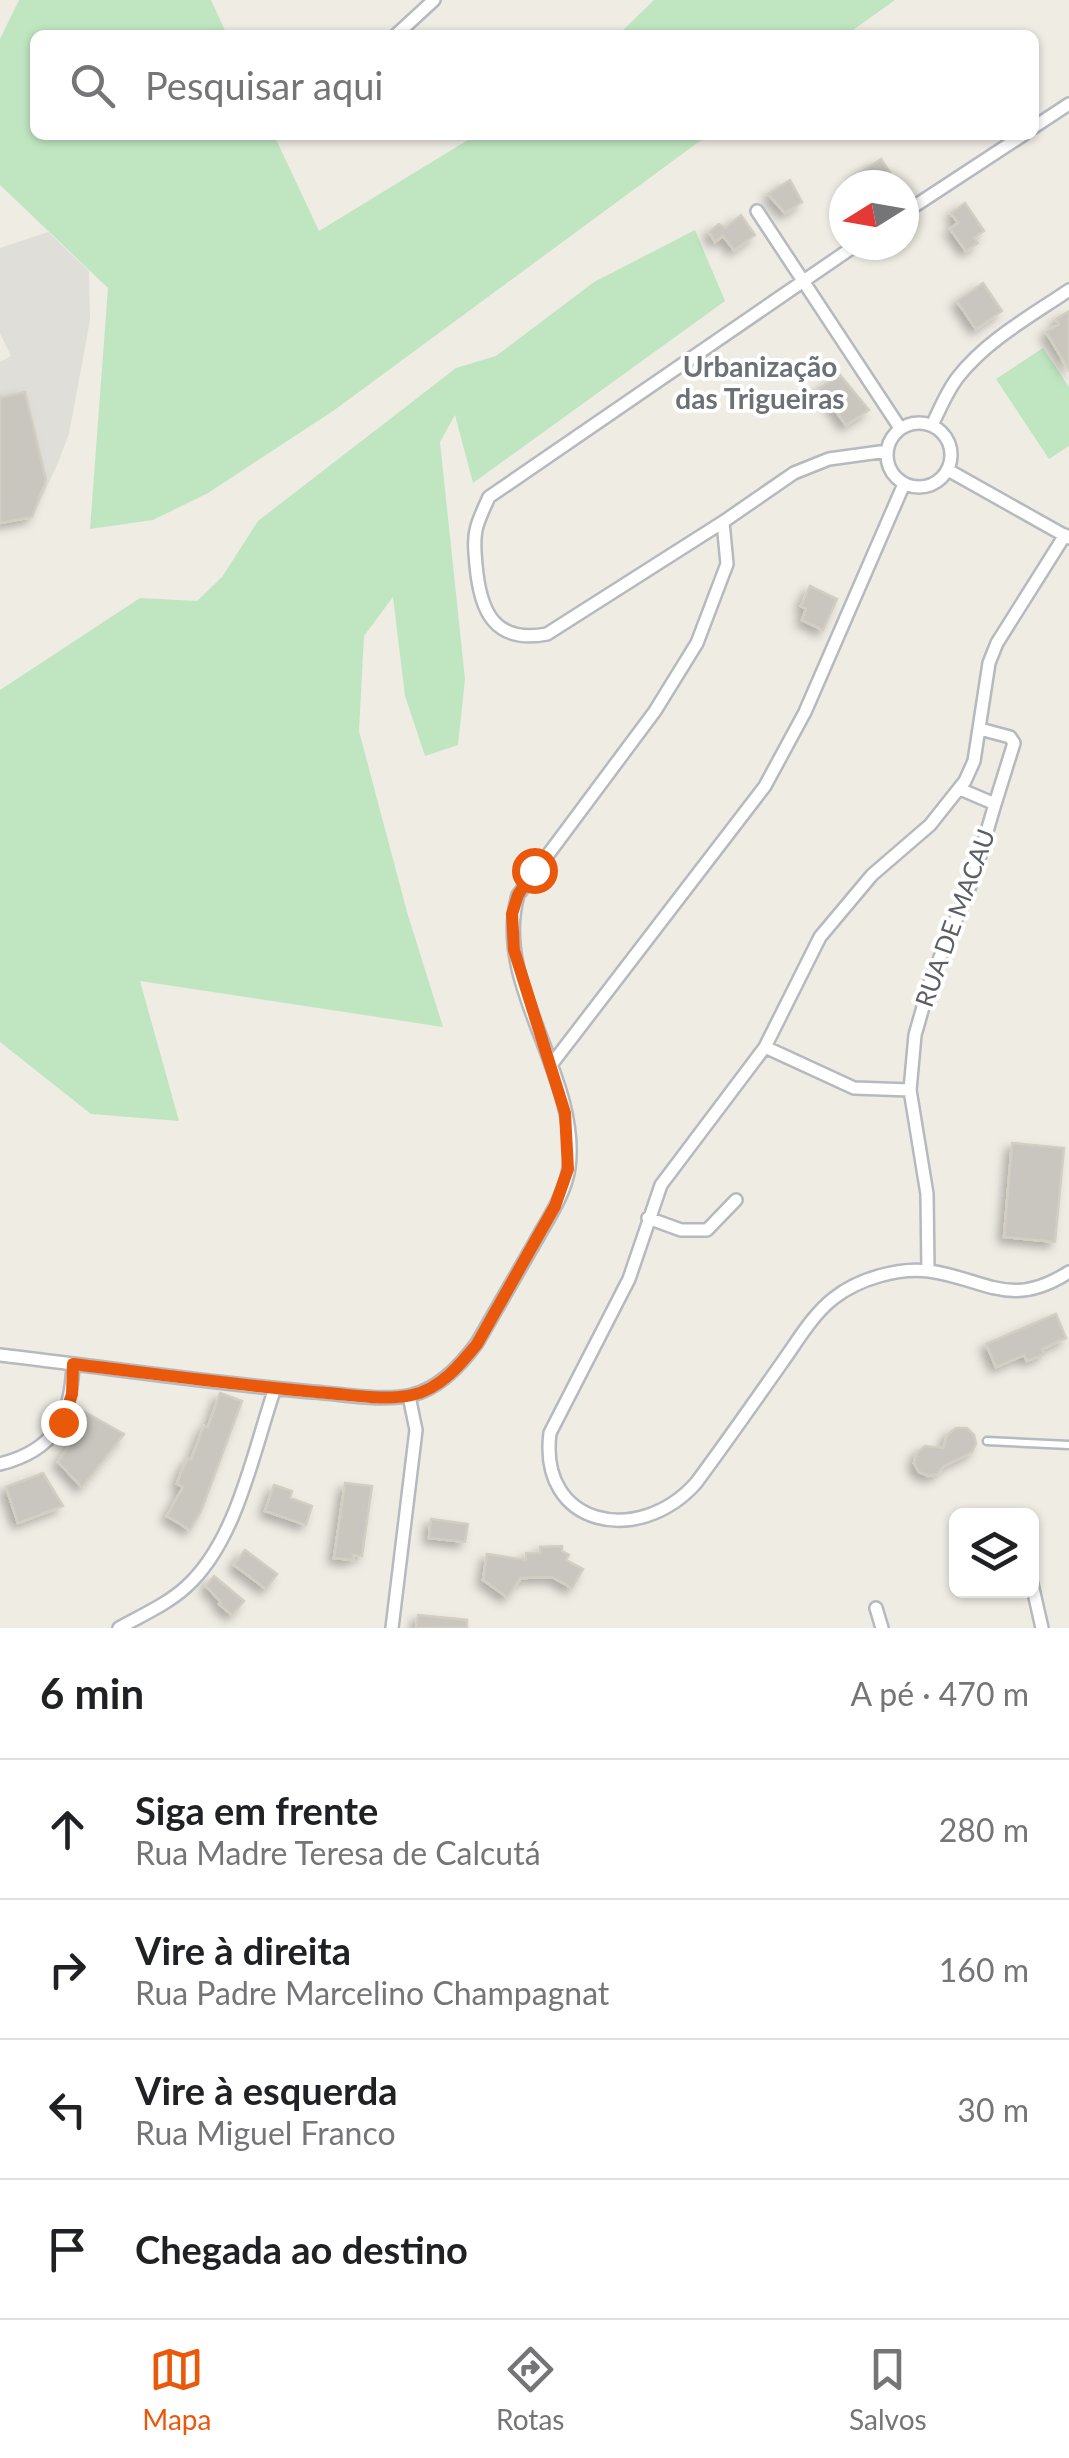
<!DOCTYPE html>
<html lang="pt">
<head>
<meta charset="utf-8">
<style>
	body { margin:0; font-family:Lato,sans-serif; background:#f2f2f2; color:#202124 }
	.controls { position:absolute; right:30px; bottom:30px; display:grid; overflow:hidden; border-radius:15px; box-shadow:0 2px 8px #0004 }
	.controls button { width:90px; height:90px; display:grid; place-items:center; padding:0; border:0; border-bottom:2px solid #e0e0e0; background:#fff; color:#202124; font:50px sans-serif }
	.compass { position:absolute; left:829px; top:170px; width:90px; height:90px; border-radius:50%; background:#fff; box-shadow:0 2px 8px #0004; rotate:259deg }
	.stop { position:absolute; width:30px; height:30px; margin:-22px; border:8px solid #ea580c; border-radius:50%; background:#fff }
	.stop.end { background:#ea580c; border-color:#fff; box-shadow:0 2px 10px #0008 }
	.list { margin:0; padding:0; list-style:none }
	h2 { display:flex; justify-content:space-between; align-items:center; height:130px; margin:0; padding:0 40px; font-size:42px }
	h2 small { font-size:32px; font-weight:400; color:#757577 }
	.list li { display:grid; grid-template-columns:65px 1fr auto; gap:30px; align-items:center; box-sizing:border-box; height:140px; padding:0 40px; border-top:2px solid #e0e0e0 }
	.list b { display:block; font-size:38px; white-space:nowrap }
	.list p { margin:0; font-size:32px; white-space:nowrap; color:#757577 }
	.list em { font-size:32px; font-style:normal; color:#757577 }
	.icon { flex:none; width:55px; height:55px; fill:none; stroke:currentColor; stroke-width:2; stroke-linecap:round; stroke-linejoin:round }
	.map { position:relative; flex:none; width:1069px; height:1628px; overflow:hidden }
	.search { position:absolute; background:#fff; box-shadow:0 2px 8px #0004; left:30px; right:30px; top:30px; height:110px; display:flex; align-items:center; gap:25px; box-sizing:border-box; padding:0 35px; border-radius:15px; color:#757577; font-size:38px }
	.sheet { height:690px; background:#fff }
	nav { display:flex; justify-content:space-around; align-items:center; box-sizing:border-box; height:140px; border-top:2px solid #e0e0e0; background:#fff; font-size:28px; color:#757577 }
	nav a { display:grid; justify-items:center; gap:5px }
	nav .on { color:#ea580c }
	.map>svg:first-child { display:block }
	.industrial { fill:#dfded8 }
	.green { fill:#c0e6c1 }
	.building { fill:#c9c6c0; stroke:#d3cec2; stroke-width:2.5; filter:url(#shadow) }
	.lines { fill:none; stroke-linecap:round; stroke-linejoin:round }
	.lane-casing { stroke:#b6b9bd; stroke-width:11 }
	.street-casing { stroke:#b6b9bd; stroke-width:16 }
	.lane { stroke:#fff; stroke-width:6 }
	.street { stroke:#fff; stroke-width:11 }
	.route { stroke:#ea580c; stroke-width:12 }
	.labels { text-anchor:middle; stroke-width:8; stroke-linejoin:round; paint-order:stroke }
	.street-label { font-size:25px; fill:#5b5f64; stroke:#fff }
	.neighbourhood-label { font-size:28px; font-weight:bold; fill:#6c7176; stroke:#fff }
</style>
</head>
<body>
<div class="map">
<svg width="1069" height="1628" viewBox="0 0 1069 1628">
	<defs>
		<filter id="shadow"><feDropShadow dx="-5.5" dy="5.5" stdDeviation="5" flood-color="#0004"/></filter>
	</defs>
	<rect width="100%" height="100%" fill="#eeece3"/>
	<path class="industrial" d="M48,232l41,39 1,49 -21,114 -12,31 -24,51 -33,7v-161l11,-6 -11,-23v-85z"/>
	<path class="green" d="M19,0h192l16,35h-192v100h239l45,96 157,-96h232l-375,276 -125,82 -55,27 -63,9 18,-241 -108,-103v-146z
		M654,0h241l-49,35h-228z
		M695,230l30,71 -252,182 -18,-68 -15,27 25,237 -7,66 -33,11 -20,-60 -12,-99 -29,39 -5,95 48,181 36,115 -303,-46 39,140 -88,-7 -91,-72v-352l140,-92 57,3 25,-24 36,-56 198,-153 40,-12 98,-74z
		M1043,348l26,39v59l-20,13 -53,-80z"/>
	<path class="building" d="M881,159l17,26h-33l-7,-11z
		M790,180l12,22 -17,11 -17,-19z
		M965,203l19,28 -10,7 4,5 -12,8 -16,-22 8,-6 -7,-10z
		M741,215l14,20 -21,15 -11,-14 -8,6 -6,-10 10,-8 6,4z
		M983,283l19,28 -26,18 -19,-28z
		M1069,311v59l-23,-38 13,-8 -3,-5z
		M840,375l29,35 -23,15 -27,-37z
		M25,392l21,88 -14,37 -32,6v-125z
		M810,586l27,13 -14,31 -21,-10 4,-11 -5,-3z
		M1012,1143l52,5 -9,94 -51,-5z
		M1056,1314l10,24 -24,11 2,5 -17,7 -3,-6 -28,12 -10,-23z
		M220,1393l22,8 -41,110 -11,19 -23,-14 16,-29 -6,-3 5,-14 6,-11 3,1 13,-34 4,1z
		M76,1407l48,27 -42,53 -24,-25 26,-38 -11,-7z
		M956,1428h11l7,7 2,9 -4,8 -28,14 -7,8 -9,2 -9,-4 -5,-9 3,-10 8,-7 18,2 5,-14z
		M43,1473l20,33 -45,17 -12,-36z
		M345,1483l27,3 -10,70 -9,-1v5l-19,-2z
		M274,1485l18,6 -2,7 22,8 -6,19 -41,-14z
		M431,1519l37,5 -3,18 -36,-4z
		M562,1546v5l7,4 -3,5 17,9 -11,19 -20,-11 -31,1 -14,19 -24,-17 4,-26 39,6v-7h14v-6z
		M245,1550l32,24 -11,15 -32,-24z
		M214,1576l30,25 -12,14 -13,-11 2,-2 -15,-16z
		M418,1615l49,5v8h-51z"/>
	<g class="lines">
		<g class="lane-casing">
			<path id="lane" d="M987,1441l82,4"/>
		</g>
		<g class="street-casing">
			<path id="street" d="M396,35l38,-35
				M1034,127l35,-23
				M757,211l143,217
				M904,213l119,-78
				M856,245l-367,252c-4,9 -9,19 -12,29 -4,13 -2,26 -1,39 4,46 18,79 71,69l176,-112 71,-49 35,-14 58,-8
				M887 455a32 32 0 1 1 64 0a32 32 0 1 1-64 0Z
				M932,425c8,-16 15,-34 26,-48 29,-37 73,-61 111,-87
				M948,470l121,68
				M1065,535l-68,108 -8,20 -15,98 -9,20 -35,44 -58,50 -52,62 -55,110 -104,138 -32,94 -79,154c-12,94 89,114 146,50 29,-39 57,-79 85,-119 16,-22 31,-49 53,-66 24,-19 65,-31 95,-27 57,8 81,39 140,1
				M980,729l30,8 4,6 -19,61
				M765,1047l89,41 56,2
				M551,1065l214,-279 40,-74 99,-228
				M648,1218l33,12h26l29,-30
				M928,1271l-1,-77 -17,-104 5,-55 16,-56 42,-100 22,-75 -35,-15
				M0,1355c104,12 208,28 313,37 31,2 68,10 99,3 28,-7 49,-30 65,-52 19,-33 38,-66 57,-99 13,-24 31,-49 35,-76 12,-93 -77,-183 -51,-273l137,-184 42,-68 30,-79 -4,-42
				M0,1464c56,-14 71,-47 73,-100
				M1032,1584l10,44
				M876,1608l6,20
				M119,1628c23,-13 47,-23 67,-41 51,-46 67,-135 89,-199
				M392,1628l24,-198 -7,-34"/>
		</g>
		<use href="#lane" class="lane"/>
		<use href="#street" class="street"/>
	</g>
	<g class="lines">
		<path class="route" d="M63,1422l9,-28 1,-30c85,10 169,22 254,29 27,2 58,8 85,2 28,-6 48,-30 65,-51l78,-138 13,-37 -3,-56 -51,-163 -2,-36 6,-19 16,-25"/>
	</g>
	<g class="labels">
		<g class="street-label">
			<text transform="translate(955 918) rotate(-70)" y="9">RUA DE MACAU</text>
		</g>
		<g class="neighbourhood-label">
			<text x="760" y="377">Urbanização<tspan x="760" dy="32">das Trigueiras</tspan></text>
		</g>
	</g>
</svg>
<div class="controls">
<button><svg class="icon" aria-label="layers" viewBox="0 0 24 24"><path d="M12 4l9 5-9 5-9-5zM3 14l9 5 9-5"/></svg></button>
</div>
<svg class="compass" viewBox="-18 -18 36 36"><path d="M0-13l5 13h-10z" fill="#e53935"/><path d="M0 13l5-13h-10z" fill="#757577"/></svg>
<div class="stop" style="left:534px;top:870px"></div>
<div class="stop end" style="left:63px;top:1422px"></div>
<div class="search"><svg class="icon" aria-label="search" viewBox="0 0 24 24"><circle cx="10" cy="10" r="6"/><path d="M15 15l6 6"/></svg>Pesquisar aqui</div>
</div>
<section class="sheet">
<h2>6 min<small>A pé · 470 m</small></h2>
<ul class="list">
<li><svg class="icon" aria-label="ahead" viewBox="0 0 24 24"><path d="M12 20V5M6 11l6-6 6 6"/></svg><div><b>Siga em frente</b><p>Rua Madre Teresa de Calcutá</p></div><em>280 m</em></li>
<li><svg class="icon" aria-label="right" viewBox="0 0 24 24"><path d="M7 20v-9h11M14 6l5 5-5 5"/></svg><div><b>Vire à direita</b><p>Rua Padre Marcelino Champagnat</p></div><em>160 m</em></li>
<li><svg class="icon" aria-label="left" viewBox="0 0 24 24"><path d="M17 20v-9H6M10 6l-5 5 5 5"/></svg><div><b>Vire à esquerda</b><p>Rua Miguel Franco</p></div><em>30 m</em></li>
<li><svg class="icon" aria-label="arrive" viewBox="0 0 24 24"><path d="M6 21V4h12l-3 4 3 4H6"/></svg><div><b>Chegada ao destino</b></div></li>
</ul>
</section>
<nav>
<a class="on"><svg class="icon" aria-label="map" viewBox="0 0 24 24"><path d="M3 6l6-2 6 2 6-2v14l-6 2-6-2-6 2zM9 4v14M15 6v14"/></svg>Mapa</a>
<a><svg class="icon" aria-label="directions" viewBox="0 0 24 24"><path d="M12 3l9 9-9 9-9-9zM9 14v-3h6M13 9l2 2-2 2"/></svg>Rotas</a>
<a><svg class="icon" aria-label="saved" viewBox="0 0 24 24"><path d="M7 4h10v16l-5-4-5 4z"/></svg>Salvos</a>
</nav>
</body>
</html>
